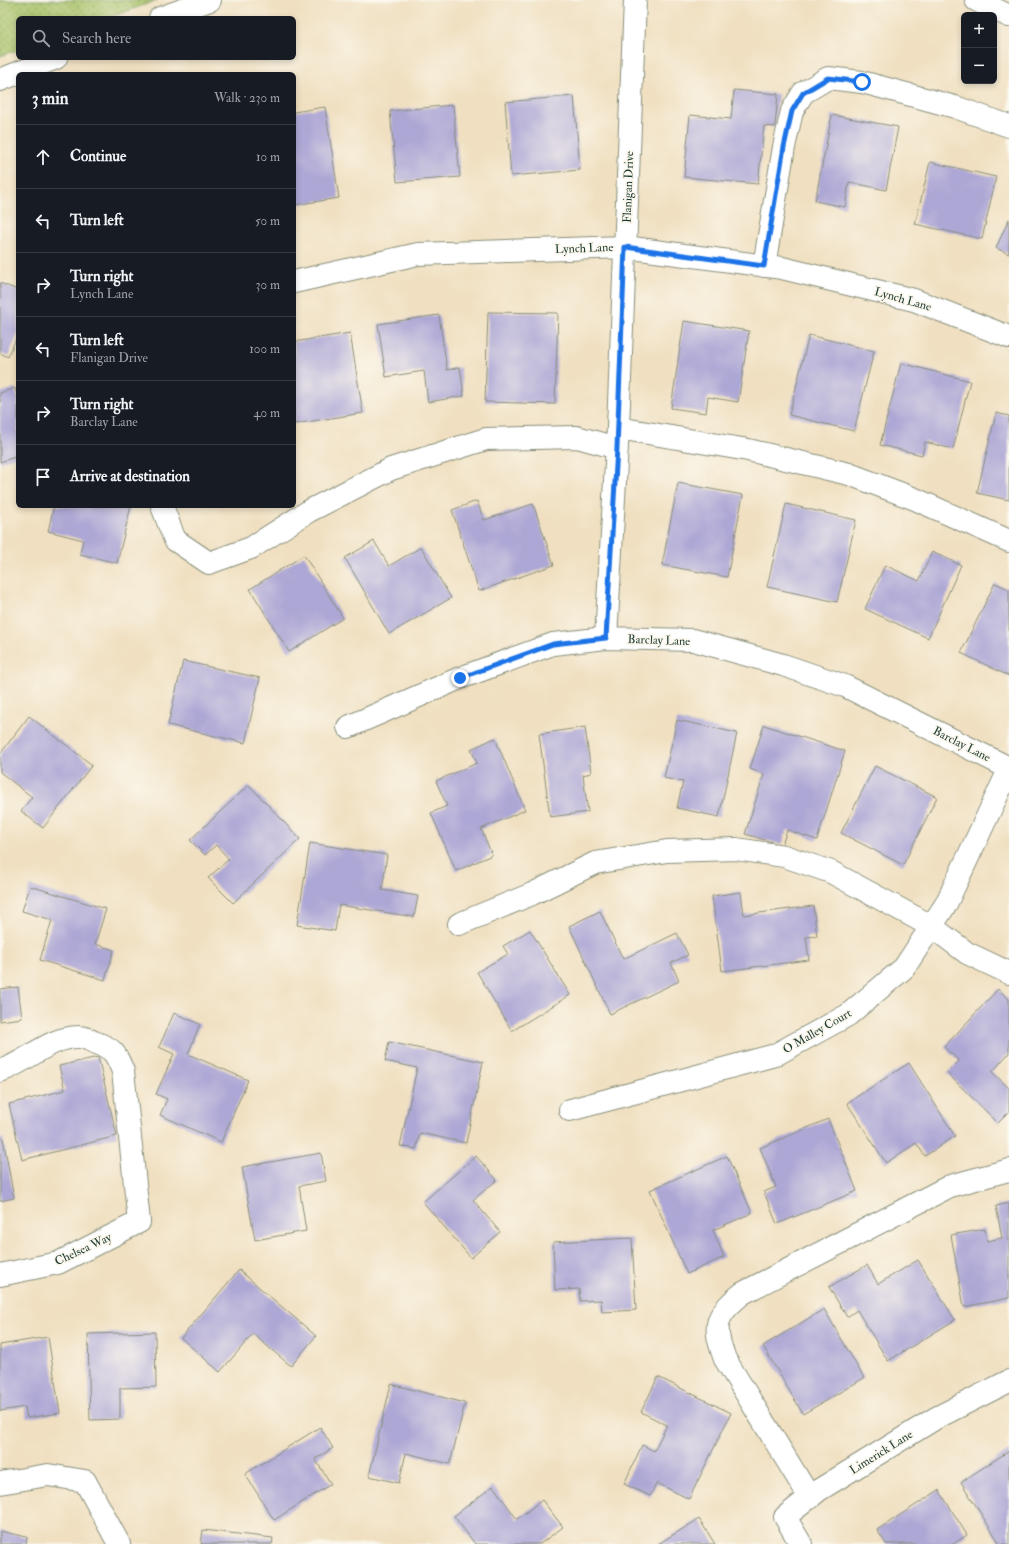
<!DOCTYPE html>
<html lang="en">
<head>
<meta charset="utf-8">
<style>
	body { margin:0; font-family:"IM FELL Double Pica",serif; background:#20242c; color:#f1f3f6 }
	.controls { position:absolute; right:12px; top:12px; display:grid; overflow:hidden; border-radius:6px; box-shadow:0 2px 6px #0003 }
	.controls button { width:36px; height:36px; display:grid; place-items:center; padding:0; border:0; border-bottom:1px solid #363941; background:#171b24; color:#f1f3f6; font:20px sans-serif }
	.stop { position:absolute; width:12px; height:12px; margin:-9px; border:3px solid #1a73e8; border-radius:50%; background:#fff }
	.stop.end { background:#1a73e8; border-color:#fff; box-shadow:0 1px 4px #0008 }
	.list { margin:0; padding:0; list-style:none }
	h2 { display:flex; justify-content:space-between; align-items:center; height:52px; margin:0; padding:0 16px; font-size:17px }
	h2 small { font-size:13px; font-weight:400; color:#9ea1a6 }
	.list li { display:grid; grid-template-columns:26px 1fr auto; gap:12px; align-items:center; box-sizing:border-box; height:64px; padding:0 16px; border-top:1px solid #363941 }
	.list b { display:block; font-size:15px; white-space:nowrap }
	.list p { margin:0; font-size:13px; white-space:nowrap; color:#9ea1a6 }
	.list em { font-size:13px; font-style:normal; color:#9ea1a6 }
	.icon { flex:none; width:22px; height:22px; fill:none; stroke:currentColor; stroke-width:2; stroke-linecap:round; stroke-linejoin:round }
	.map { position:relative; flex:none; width:1009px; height:1544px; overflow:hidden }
	.search { position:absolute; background:#171b24; box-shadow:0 2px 6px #0003; left:16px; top:16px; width:280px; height:44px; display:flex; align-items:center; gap:10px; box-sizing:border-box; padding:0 14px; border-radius:6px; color:#9ea1a6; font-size:15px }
	.panel { position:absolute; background:#171b24; box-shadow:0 2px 6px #0003; left:16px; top:72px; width:280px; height:436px; border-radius:6px }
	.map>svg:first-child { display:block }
	.grass { fill:url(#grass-dots); stroke:#64804e }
	.building { fill:#ada7d5 }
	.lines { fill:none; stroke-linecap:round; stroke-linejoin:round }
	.minor-casing { stroke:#888e7a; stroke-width:24 }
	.major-casing { stroke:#888e7a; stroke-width:24 }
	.minor { stroke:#fff; stroke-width:22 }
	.major { stroke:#fff; stroke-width:22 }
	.route { stroke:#1a73e8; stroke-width:5 }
	.labels { text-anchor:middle; stroke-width:3.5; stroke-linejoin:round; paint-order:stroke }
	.street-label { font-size:12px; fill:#1f3d34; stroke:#fbf7ec }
</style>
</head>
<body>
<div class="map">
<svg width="1009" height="1544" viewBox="0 0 1009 1544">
	<defs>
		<pattern id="grass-dots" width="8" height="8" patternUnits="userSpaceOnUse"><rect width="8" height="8" fill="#a9c369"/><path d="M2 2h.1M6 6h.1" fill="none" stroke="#89a057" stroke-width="1.8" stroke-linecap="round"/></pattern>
	</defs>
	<rect width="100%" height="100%" fill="#fbf7ec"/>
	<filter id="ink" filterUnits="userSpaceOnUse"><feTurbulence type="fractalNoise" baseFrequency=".025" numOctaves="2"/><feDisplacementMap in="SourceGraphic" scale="8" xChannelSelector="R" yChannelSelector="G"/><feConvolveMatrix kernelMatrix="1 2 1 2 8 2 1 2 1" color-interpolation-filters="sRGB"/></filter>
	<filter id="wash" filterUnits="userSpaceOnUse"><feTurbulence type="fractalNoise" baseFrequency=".012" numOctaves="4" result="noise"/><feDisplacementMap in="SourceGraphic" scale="16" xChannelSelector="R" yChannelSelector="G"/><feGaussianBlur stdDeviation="0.9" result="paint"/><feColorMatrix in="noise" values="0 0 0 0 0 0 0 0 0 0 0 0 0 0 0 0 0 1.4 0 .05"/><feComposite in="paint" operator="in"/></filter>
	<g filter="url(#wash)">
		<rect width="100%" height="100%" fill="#f0e0c1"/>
		<path class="grass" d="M0,0h158l-50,18h-90v32l-18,6z"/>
		<g id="blocks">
			<path class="building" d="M734,90l44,4 -3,33 -11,-1 -6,58 -74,-7 6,-62 41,4z
				M574,96l6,74 -69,6 -6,-74z
				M453,105l7,72 -63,5 -7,-71z
				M325,107l14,91 -45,7v-93z
				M832,115l66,12 -12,63 -37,-8 -4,25 -30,-6z
				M930,162l66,15 -14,62 -67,-15z
				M1009,219v35l-13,-6z
				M0,283l18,7v44l-10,23 -8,-4z
				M488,312l70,1 -3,91 -70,-2z
				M439,315l8,55 13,-3 4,29 -36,6 -4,-31 -38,6 -8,-53z
				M684,321l65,10 -11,71 -30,-5 -2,16 -35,-5z
				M350,333l13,80 -69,11v-82z
				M809,335l65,16 -20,80 -65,-16z
				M901,363l69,18 -17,68 -28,-7 -3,13 -42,-10z
				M15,388l3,11v57l-18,6v-69z
				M996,413l13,3v84l-32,-7z
				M678,483l65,12 -16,82 -65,-12z
				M477,501l7,19 49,-16 21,61 -75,26 -27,-81z
				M786,504l70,16 -19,82 -70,-15z
				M54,506h77l-14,57 -37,-9 3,-14 -35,-9z
				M374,541l15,25 32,-19 30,51 -62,36 -44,-76z
				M932,552l29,13 -33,73 -63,-29 20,-44 34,16z
				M304,555l39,63 -54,34 -39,-63z
				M995,583l14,6v87l-48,-23z
				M183,661l77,17 -15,65 -77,-18z
				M29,716l63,49 -49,63 -22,-17 11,-14 -32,-25v-18z
				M677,720l60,13 -18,84 -42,-9 6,-26 -19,-4z
				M764,725l81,26 -28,89 -30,-10 -5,15 -37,-11 19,-60 -14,-5z
				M585,727l6,46 -8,2 5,37 -38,5 -11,-83z
				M495,738l30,72 -44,19 11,26 -36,16 -25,-58 16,-7 -11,-25 41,-18 -6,-14z
				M875,766l62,31 -34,68 -62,-32z
				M249,785l51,54 -67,64 -25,-25 21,-19 -13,-14 -11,10 -15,-15z
				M310,843l77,12 -5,35 36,6 -4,21 -75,-12 -4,26 -38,-6z
				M30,886l76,23 -11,35 19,6 -9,30 -65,-20 12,-40 -30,-9z
				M741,892l3,23 69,-9 4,30 -11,1 3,23 -87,11 -10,-75z
				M600,911l23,48 54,-26 11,22 -17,8 8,18 -69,33 -41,-88z
				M530,930l40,65 -58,36 -35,-59 31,-18 -5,-8z
				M18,987l4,31 -22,3v-32z
				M998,989l11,10v54l-17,19 17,16v24l-11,11 -51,-50 12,-12 -15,-14z
				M174,1013l26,11 -12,30 60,26 -27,62 -61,-27 7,-16 -11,-5 18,-40 -15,-7z
				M389,1042l94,20 -17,81 -46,-10 -4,16 -16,-3 17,-78 -32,-7z
				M98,1057l19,79 -95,24 -13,-56 56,-14 -6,-24z
				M909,1063l46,73 -30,20 -9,-13 -30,20 -39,-60z
				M828,1119l29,72 -80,33 -13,-32 12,-5 -16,-39z
				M0,1138h3l11,60 -14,3z
				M321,1153l5,28 -27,5 7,45 -51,9 -13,-73z
				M476,1156l21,24 -24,20 27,32 -29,26 -48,-56z
				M727,1156l25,57 -39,17 11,27 -37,17 -37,-84z
				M1009,1203v95l-45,9 -13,-72 34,-6 2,12 15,-3 -6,-32z
				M632,1238l4,72 -34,2 -1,-12 -21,1 -1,-12 -24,1 -2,-48z
				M918,1260l37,60 -67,41 -31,-51 -10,7 -18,-30 38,-22 11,19z
				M239,1270l77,66 -25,30 -38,-32 -33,38 -39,-34z
				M824,1309l40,69 -61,36 -40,-68z
				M155,1332l1,55 -36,1v31l-30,1 -2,-86z
				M48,1337l12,76 -33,5 -2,-11 -25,4v-66z
				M658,1377l73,36 -42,86 -32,-16 -7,13 -26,-12 18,-39 12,6 13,-26 -26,-13z
				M391,1384l74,19 -15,61 -44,-11 -7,30 -30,-7z
				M320,1427l13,21 -18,11 16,25 -57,36 -29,-46z
				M1009,1451v93h-9l-39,-62z
				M493,1486l24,33 25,-19 21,27 -23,17h-65l-21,-28z
				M939,1490l28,45 -14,9h-67l-9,-14z
				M699,1519l16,25h-57z
				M203,1530l70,8 -1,6h-71z
				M0,1531l27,6 -1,7h-26z"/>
		</g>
	</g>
	<g filter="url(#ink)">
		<use href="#blocks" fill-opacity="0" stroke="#888e7a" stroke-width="1"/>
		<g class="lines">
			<g class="minor-casing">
				<path id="minor" d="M764,266l20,-119 8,-36 11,-18 25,-15 34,4 93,25 54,19
					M294,282l124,-28 207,-7 157,21 132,32 95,37
					M618,428l130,22 101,24 66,25 94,42
					M162,506l13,34 34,23 42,-15 58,-37 82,-42 95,-30 91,-2 40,11
					M606,638l12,-210 17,-428
					M348,727l112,-49 93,-34 53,-6 87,2 90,25 62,21 164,82
					M459,924l73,-30 63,-31 72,-12 69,-2 48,7 47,16 100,54 36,27 42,20
					M0,1071c26,-8 50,-35 80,-34 4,0 10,3 14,5 20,7 21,10 29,29l16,151 -81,41 -58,12
					M570,1110l205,-55 73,-40 56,-47 42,-64 63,-134
					M0,1483l48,-8 37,6 34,63
					M810,1498l-85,-139c-13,-34 -10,-44 18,-66l207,-107 59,-16
					M801,1544l-16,-27 34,-27 117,-72 73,-37"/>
			</g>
			<g class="major-casing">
				<path id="major" d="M976,0l33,16
					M160,18l50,-18
					M0,80l56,-22"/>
			</g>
			<use href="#minor" class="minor"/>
			<use href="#major" class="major"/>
		</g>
	</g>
	<g class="lines" filter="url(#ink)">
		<path class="route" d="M460,678l93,-34 53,-6 11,-190 8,-201 139,19 20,-119 8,-36 11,-18 25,-15 34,4"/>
	</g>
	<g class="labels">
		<g class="street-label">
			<text transform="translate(628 187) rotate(-88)" y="4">Flanigan Drive</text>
			<text transform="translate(584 248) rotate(-2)" y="4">Lynch Lane</text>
			<text transform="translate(903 299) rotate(16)" y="4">Lynch Lane</text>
			<text transform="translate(659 640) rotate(2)" y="4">Barclay Lane</text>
			<text transform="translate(962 744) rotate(27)" y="4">Barclay Lane</text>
			<text transform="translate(817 1031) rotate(-30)" y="4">O Malley Court</text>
			<text transform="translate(83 1249) rotate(-25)" y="4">Chelsea Way</text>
			<text transform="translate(881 1452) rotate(-32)" y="4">Limerick Lane</text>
		</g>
	</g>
</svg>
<div class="controls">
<button>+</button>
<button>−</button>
</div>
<div class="stop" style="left:862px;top:82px"></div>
<div class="stop end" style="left:460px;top:678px"></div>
<div class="search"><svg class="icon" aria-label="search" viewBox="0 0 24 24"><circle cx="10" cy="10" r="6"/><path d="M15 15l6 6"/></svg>Search here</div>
<section class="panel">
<h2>3 min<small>Walk · 230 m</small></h2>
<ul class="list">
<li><svg class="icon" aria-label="ahead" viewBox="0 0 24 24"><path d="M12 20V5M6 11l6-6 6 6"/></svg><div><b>Continue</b></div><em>10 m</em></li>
<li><svg class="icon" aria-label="left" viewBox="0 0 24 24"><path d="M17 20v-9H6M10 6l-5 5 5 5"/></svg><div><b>Turn left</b></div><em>50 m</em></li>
<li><svg class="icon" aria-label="right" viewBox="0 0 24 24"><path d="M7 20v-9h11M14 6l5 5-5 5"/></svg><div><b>Turn right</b><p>Lynch Lane</p></div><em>30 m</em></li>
<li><svg class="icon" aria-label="left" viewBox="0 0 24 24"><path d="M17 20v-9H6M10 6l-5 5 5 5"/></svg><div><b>Turn left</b><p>Flanigan Drive</p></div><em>100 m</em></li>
<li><svg class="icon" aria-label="right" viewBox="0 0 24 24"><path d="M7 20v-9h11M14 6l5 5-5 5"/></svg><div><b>Turn right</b><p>Barclay Lane</p></div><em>40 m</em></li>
<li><svg class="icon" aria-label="arrive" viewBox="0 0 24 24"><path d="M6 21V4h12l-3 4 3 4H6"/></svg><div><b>Arrive at destination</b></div></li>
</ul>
</section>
</div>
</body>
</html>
